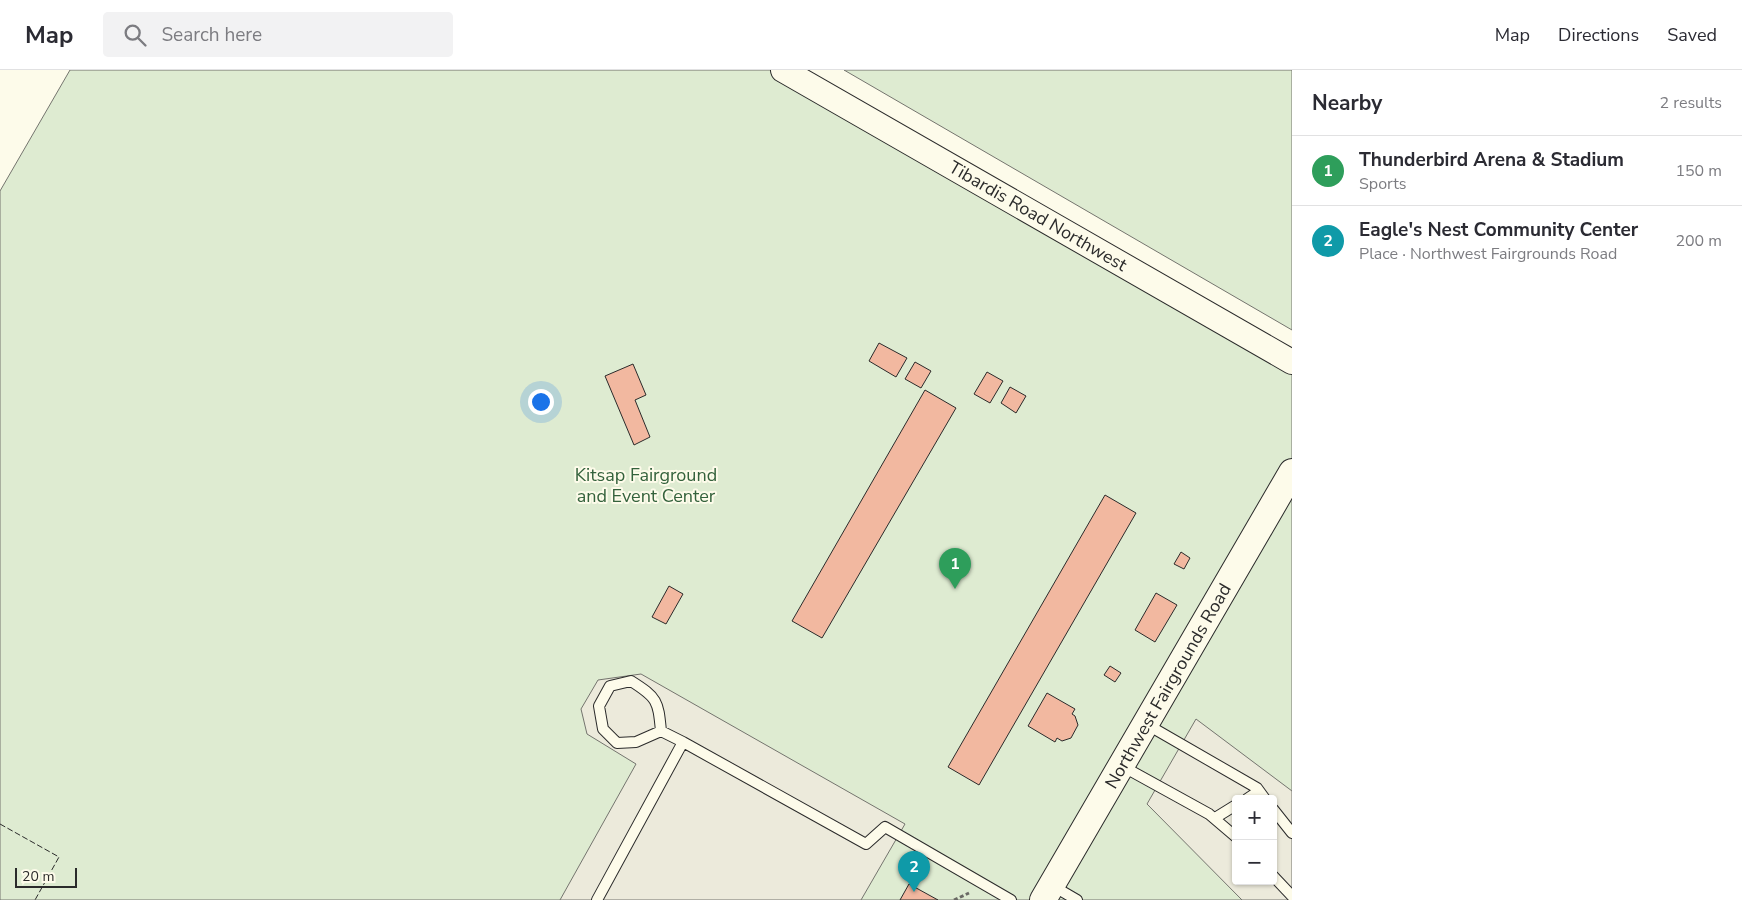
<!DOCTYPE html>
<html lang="en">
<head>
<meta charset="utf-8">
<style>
	body { margin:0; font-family:"Nunito Sans",sans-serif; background:#f2f2f3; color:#2b2b33 }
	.controls { position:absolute; right:15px; bottom:15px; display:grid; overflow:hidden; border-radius:5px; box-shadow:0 1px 4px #0004 }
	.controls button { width:45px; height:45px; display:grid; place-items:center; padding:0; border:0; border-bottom:1px solid #e1e1e2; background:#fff; color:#2b2b33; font:25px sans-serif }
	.scale { position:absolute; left:15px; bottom:12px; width:62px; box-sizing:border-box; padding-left:5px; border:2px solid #2b2b2b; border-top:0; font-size:14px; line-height:18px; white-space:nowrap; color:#2b2b2b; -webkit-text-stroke:4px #fdfbea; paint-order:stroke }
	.you { position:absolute; left:540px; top:331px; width:18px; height:18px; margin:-12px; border:4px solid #fff; border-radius:50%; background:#1a73e8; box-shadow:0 0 0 8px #1a73e833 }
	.badge { display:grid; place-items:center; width:32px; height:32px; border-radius:50%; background:#b45309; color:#fff; font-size:16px; font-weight:700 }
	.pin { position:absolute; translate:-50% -41px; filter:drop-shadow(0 1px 2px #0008) }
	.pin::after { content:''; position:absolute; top:26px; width:18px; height:15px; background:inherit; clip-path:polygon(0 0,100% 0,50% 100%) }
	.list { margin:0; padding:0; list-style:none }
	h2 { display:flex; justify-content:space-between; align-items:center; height:65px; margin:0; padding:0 20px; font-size:21px }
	h2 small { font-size:16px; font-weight:400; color:#7c7c81 }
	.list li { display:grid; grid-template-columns:32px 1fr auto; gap:15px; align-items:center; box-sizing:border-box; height:70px; padding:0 20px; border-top:1px solid #e1e1e2 }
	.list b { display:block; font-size:19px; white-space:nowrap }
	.list p { margin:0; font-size:16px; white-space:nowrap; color:#7c7c81 }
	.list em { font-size:16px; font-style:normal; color:#7c7c81 }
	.icon { flex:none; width:28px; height:28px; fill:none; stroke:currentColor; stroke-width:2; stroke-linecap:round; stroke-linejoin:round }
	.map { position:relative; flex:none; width:1292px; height:830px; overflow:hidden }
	header { display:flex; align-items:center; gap:30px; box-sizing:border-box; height:70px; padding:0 25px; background:#fff; border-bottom:1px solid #e1e1e2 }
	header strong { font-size:24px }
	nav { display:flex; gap:28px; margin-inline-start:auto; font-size:18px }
	.search { width:350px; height:45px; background:#f2f2f3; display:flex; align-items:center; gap:12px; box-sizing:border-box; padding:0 18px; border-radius:5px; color:#7c7c81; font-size:19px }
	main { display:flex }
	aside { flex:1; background:#fff }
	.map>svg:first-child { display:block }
	.green { fill:#deebd1; stroke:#74746e; fill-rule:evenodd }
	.parking { fill:#eceadb; stroke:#74746e; fill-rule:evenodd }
	.building { fill:#f2b8a0; stroke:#2b2b2b }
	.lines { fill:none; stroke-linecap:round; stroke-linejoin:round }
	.service-casing { stroke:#2b2b2b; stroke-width:12 }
	.tertiary-casing { stroke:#2b2b2b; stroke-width:26 }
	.secondary-casing { stroke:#2b2b2b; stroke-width:28 }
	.path { stroke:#6a6964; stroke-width:3; stroke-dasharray:4 2.5; stroke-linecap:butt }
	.service { stroke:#fdfbea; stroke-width:10 }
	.tertiary { stroke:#fdfbea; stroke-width:24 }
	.secondary { stroke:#fdfbea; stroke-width:26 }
	.fence { stroke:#2b2b2b; stroke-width:1; stroke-dasharray:6 2.5; stroke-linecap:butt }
	.labels { text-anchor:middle; stroke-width:4; stroke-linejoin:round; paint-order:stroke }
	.street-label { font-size:18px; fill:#2b2b2b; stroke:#fdfbea }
	.park-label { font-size:18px; fill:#34623c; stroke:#fdfbea }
</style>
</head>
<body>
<header>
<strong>Map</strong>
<div class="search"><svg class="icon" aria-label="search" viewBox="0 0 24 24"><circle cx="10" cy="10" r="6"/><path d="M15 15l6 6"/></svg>Search here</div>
<nav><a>Map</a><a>Directions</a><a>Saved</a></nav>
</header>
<main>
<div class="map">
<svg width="1292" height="830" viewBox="0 0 1292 830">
	<rect width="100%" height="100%" fill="#fdfbea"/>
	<path class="green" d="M70,0h713l509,292v538h-1292v-709zM1236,729h37v82h-37z
		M844,0h448v260z"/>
	<path class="parking" d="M641,604l264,150 -44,76h-301l76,-136 -49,-30 -6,-25 17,-29z
		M1196,649l96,72v109h-50l-95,-96zM1236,729h37v82h-37z"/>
	<path class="building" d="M879,273l28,15 -11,19 -27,-16z
		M915,292l16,9 -10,17 -16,-9z
		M633,294l13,31 -11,5 15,37 -16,8 -29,-69z
		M987,302l16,9 -13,22 -16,-9z
		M1010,317l16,9 -10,17 -15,-10z
		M925,320l31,18 -134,230 -30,-17z
		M1105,425l31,18 -157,272 -31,-18z
		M1181,482l9,6 -6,11 -10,-5z
		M669,516l14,8 -17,30 -14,-7z
		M1156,523l21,12 -22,37 -20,-12z
		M1110,596l11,7 -6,9 -11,-7z
		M1047,623l28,16 -3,5 3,2 3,9 -7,13 -9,3 -5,-3 -2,4 -27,-16z
		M909,814l29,16h-38z"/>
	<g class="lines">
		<g class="service-casing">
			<path id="service" d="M1146,654l111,64 8,11
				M661,661l-25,11 -19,1 -14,-14 -4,-23 11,-20 21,-5c27,17 27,20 30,50l22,11
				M1122,696l87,48 27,23
				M1247,729l12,-8
				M1273,739l19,24
				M1215,748l21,-13
				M1273,806l19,20
				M1053,816l24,14
				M597,830l86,-158 183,102 19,-17 126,73"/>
		</g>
		<g class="tertiary-casing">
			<path id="tertiary" d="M783,0l509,292"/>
		</g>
		<g class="secondary-casing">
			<path id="secondary" d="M1043,830l249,-428"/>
		</g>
		<path class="path" d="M954,830l15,-7"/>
		<use href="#service" class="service"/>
		<use href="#tertiary" class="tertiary"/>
		<use href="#secondary" class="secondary"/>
		<path class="fence" d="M0,754l59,33 -24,43"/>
	</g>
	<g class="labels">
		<g class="street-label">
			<text transform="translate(1038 146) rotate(30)" y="6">Tibardis Road Northwest</text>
			<text transform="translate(1168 616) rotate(-60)" y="6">Northwest Fairgrounds Road</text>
		</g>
		<g class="park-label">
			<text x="646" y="411">Kitsap Fairground<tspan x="646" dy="21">and Event Center</tspan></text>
		</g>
	</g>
</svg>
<div class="controls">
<button>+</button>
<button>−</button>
</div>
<div class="scale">20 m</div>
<div class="you"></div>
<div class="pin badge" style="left:955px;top:519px;background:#2e9e5b">1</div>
<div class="pin badge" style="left:914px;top:822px;background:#0f9aa8">2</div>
</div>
<aside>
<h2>Nearby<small>2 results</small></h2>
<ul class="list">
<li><span class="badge" style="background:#2e9e5b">1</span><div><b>Thunderbird Arena &amp; Stadium</b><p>Sports</p></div><em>150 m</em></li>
<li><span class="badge" style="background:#0f9aa8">2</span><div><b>Eagle's Nest Community Center</b><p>Place · Northwest Fairgrounds Road</p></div><em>200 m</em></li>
</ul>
</aside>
</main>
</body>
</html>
